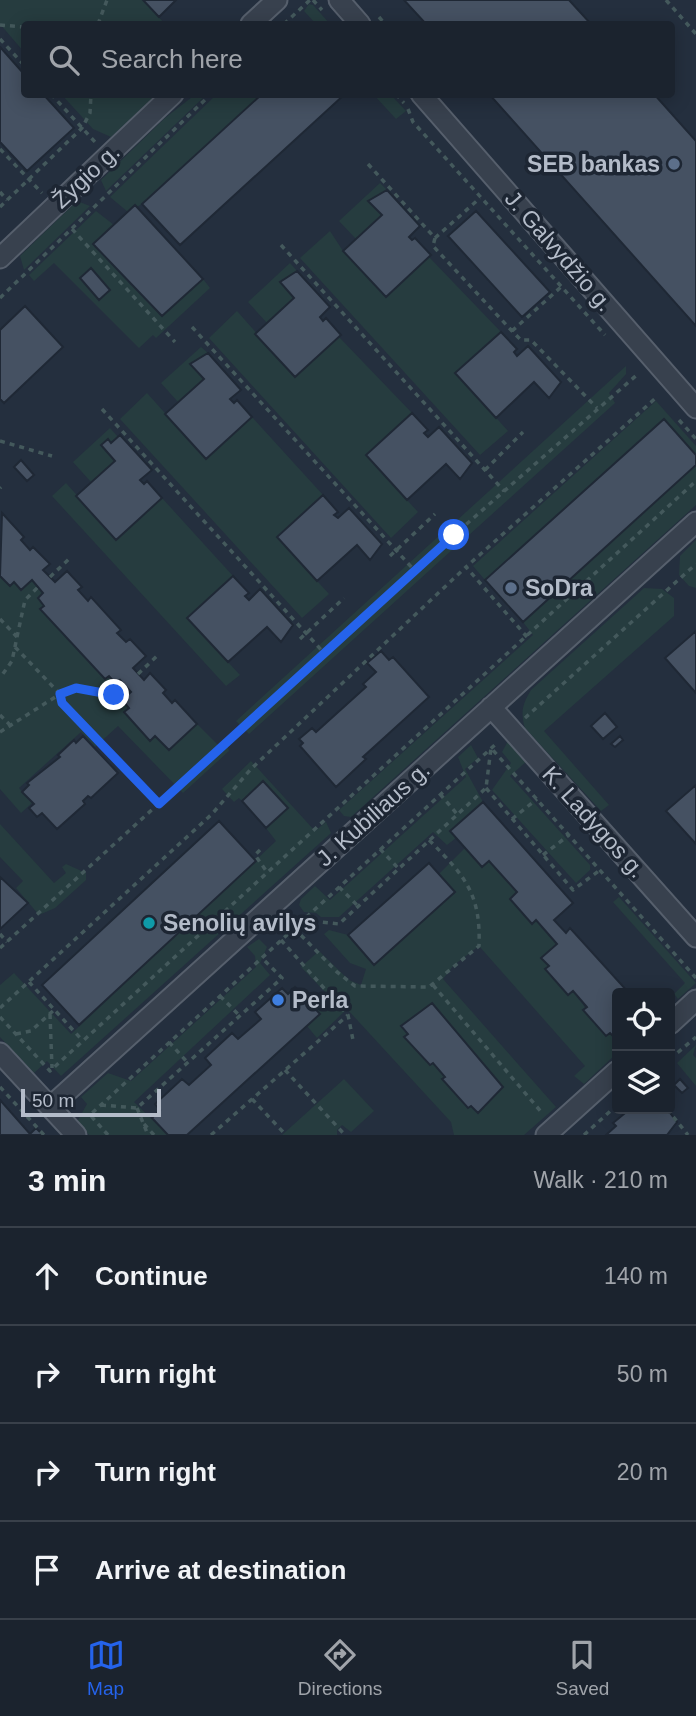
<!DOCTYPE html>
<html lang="en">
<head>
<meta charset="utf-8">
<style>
	body { margin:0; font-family:Arial,sans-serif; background:#242b36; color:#f1f3f6 }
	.controls { position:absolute; right:21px; bottom:21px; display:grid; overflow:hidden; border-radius:7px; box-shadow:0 4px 18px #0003 }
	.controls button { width:63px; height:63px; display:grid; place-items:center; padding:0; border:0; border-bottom:2px solid #39404a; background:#1b232e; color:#f1f3f6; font:35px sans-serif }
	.scale { position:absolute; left:21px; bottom:18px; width:140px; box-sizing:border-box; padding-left:7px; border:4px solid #b4bcc9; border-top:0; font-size:19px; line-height:24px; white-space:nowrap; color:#b4bcc9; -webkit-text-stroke:5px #1d2633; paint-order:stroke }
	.stop { position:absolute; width:21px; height:21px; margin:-16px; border:5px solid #2563eb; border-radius:50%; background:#fff }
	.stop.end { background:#2563eb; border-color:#fff; box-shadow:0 2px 7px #0008 }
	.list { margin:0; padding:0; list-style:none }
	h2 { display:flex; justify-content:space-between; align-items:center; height:91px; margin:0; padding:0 28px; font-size:30px }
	h2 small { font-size:23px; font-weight:400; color:#a0a4aa }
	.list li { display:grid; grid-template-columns:46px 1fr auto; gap:21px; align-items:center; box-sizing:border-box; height:98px; padding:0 28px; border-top:2px solid #39404a }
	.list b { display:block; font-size:26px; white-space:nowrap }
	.list em { font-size:23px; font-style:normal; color:#a0a4aa }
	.icon { flex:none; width:38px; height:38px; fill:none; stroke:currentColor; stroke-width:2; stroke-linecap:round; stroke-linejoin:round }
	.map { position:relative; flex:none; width:696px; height:1135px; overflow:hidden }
	.search { position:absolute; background:#1b232e; box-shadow:0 4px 18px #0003; left:21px; right:21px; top:21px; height:77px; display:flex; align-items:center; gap:18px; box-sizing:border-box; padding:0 24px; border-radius:7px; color:#a0a4aa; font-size:26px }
	.sheet { height:483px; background:#1b232e }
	nav { display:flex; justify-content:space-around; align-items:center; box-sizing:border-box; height:98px; border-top:2px solid #39404a; background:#1b232e; font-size:19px; color:#a0a4aa }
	nav a { display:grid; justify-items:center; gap:4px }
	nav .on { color:#2563eb }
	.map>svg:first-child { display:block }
	.green { fill:#263c3f }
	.building { fill:#455162; stroke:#1f2835; stroke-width:2 }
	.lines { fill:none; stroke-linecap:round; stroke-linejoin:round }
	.street-casing { stroke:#565f6c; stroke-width:23 }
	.path { stroke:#44595c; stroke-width:3.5; stroke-dasharray:5 5; stroke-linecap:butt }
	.street { stroke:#38414e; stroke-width:19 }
	.route { stroke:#2563eb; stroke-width:9 }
	.service-dot { fill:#5c6f8a; stroke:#1d2633; stroke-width:2.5 }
	.culture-dot { fill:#0f9aa8; stroke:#1d2633; stroke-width:2.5 }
	.shop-dot { fill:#3f7fe0; stroke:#1d2633; stroke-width:2.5 }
	.labels { text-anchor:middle; stroke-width:7; stroke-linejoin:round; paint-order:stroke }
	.poi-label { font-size:23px; font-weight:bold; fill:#b4bcc9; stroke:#1d2633; text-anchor:start }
	.street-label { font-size:23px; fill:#b4bcc9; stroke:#1d2633 }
</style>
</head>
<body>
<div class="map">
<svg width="696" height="1135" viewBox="0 0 696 1135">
	<rect width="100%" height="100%" fill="#242f3e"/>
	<path class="green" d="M0,0h143l22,24h-141v28l-24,-28z
		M309,4l4,1 17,19h-14l-12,-13z
		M196,94l10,1 -100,96 -5,-11 64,-62z
		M62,95h94l-45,42 -18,-8z
		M216,95h46l-120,109 -14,8 -18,-15z
		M374,95h17l15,16 -10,8z
		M380,183l7,7 -18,11 13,14 -26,24 -17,-18z
		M77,201l13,5 -66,64 -4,-14z
		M96,211l18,14 -21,19 38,41 72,-6 7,9 -54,50 -3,-3 -14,13 -85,-85 -20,18 -5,-6z
		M330,231l13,20 86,6 72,75 -45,41 52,58 -28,24 -180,-197z
		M290,263l7,8 -17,11 14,16 -27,25 -19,-21z
		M237,311l58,66 44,-40 73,76 -46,42 52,57 -27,26 -182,-200z
		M201,347l7,6 -18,11 14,15 -26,23 -17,-19z
		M626,366v8l-17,19 6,10 -146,132 -15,-12z
		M147,393l59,66 46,-42 71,78 -46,42 52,57 -27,24 -182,-199z
		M656,401l40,45v9l-33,-35 -178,160 -12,-14z
		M110,428l8,9 -7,6 -4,-4 -6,7 14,15 -24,21 -18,-20z
		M696,465v40l-345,312 -7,-1 -5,-6 194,-175 -10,-13z
		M66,483l50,56 46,-41 71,78 -46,42 53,57 -14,11 -174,-190z
		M441,534l11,16 -203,184 -13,-13z
		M696,540v48l-7,-2 -10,-11 1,-19z
		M0,576l10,10 4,-4 7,8 11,-10 11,13 -5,5 6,8 -4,4 64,69 5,-3 7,8 4,-4 11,12 -9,8 7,8 -5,4 26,29 5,-5 14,14 28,-26 25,25 5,-5 2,7 -46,42 -65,-67 -23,21 -14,-15 -62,56 13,15 -11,10 -21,-24z
		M644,588l18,1 12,9v18l-130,115 65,74 -8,6 -76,-83c-5,-16 -2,-25 6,-38z
		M508,741l19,20 -17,15 80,89v5l-14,13 -84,-93 19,-27 -9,-11z
		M471,745l7,13 -13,11 18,33 -32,29 5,7 -9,7 -14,-13 -94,85h-18l-5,-4 -12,-1 -5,-7 2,-6 14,-13 15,14 136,-123 -8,-20z
		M251,761l64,70 11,-9 5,11 -270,243 -14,-15 -13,12 -34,-36v-52l14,-12 57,61 205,-193 -10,-13 21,-20 -23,-26 -22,19 -3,-3 -5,4 -12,-13z
		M0,824l54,59 12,-10 -4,-6 4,-3 20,9v7l-31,28 -16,7 -23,-27 7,-7 -23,-24z
		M465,848l17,18 7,-5 28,31 -7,7 22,24 4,-3 21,24 -15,13 7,9 -4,3 23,26 5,-4 33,45 4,-3 7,6v14l-33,31 -10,-8 11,-10 -106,-120 -25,19 -11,14 113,128 -32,28h-70l-3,-13 -104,-113 -30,29 -10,-12 12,-11 -6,-8 14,-13 -26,-27 18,-16 30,29 12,5 5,-16 -16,-6 -26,-29 5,-4 19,5 26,29 81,-71 -16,-19z
		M619,897l77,86 -18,16 -4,-5 11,-11 -72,-81z
		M259,939l8,8 -7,16 10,12 -136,127 34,33h-79l-12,-13 10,-18 -6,-7 27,-24 23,8 125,-114 -1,-11 -8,-9z
		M696,1045l-3,10 3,3v28l-19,-23z
		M344,1079l30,32 -23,21 -9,-7 -5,5v5h-55z"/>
	<path class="building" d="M143,0h33l-17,17z
		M404,0h165l22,24h-165z
		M0,47l24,27v20h19l31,34 -47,43 -27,-29z
		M262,94h83l-165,151 -38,-41z
		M489,94h165l42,47v185z
		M387,190l33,36 -11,11 3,3 3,-2 16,17 -45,42 -43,-46 39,-36 -14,-14z
		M135,205l68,74 -41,37 -69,-72z
		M476,211l74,81 -28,25 -74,-81z
		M91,268l19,22 -11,10 -19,-22z
		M297,271l33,36 -10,10 3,4 3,-3 15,17 -46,42 -40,-43 39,-36 -14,-16z
		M25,306l38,41 -59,56 -4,-4v-69z
		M501,332l16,17 -3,3 3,4 11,-10 33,36 -12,16 -15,-16 -38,36 -41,-45z
		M208,353l33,37 -11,9 4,4 3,-3 15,17 -46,42 -41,-45 39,-35 -14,-15z
		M412,413l16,17 -4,3 4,4 11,-10 33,36 -12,16 -14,-15 -39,36 -41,-45z
		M664,419l32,36v10l-173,157 -38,-42z
		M120,435l32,35 -12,10 4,4 3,-3 15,17 -46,42 -40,-44 39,-35 -14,-16 7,-6 3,4z
		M21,460l13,15 -7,6 -13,-14z
		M323,495l15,17 -4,3 4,3 11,-10 33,36 -12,16 -13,-15 -40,36 -40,-44z
		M2,513l22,24 -3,3 9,10 3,-3 17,17 -7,6 12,12 12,-11 15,16 -4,3 10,11 3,-4 30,33 -4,3 9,9 4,-3 16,17 -13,12 11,12 6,-7 16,17 -3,3 9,10 3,-3 22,24 -28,26 -14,-14 -5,5 -26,-29 5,-4 -7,-8 9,-8 -11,-12 -4,4 -7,-8 -4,3 -65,-70 4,-3 -6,-8 5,-5 -11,-13 -11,10 -7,-8 -4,4 -10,-10z
		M233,576l16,17 -4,3 4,4 11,-11 33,36 -12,17 -14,-15 -39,35 -41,-44z
		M696,631v62l-31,-35z
		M381,651l8,9 4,-3 36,40 -66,60 3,2 -30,28 -36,-41 3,-3 -4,-4 13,-11 4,4 50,-45 -3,-3 13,-12 -9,-9z
		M605,713l12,14 -14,12 -12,-13z
		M83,736l35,37 -27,25 -3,-2 -5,5 2,3 -28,25 -15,-16 -5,4 -8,-9 5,-4 -12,-12 7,-7 -2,-2 33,-26 -2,-2 16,-15 2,3z
		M620,736l3,4 -8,7 -4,-3z
		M263,781l25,27 -22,20 -24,-27z
		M696,785v59l-30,-33z
		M483,802l90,101 -19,17 12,13 4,-5 59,65h-12v47l-7,-7 -4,3 -23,-26 4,-3 -14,-16 -5,4 -23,-26 4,-3 -8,-8 16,-14 -21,-24 -4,4 -22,-25 7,-7 -28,-31 -7,6 -32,-36z
		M219,821l37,40 -177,164 -37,-40z
		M429,863l26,29 -81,73 -26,-30z
		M0,877l28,26 -28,26z
		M295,987l25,27 -133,121h-19l-16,-17 8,-8 -5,-6 27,-25 7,6 22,-20 -6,-7 27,-25 6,6 23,-20 -6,-7 27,-24 6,6z
		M432,1003l71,84 -25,26 -7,-7 -3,2 -26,-29 3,-2 -12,-14 -3,2 -26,-28 4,-3 -7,-8z
		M680,1079l8,9 -6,5 -8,-8z
		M0,1100l30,34 6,-6 7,7h-43z
		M630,1109h37l10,13 -10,13h-61l10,-9 -3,-3z"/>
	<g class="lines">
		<g class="street-casing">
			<path id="street" d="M339,0l21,24
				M251,24l26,-24
				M421,94l275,314
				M0,258l173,-164
				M491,707l205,230
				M670,1024l26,-24
				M0,1053l76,82
				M50,1107l646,-585
				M546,1135l71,-64"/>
		</g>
		<path class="path" d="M313,0l9,10
			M666,0l30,34
			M379,17l6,7
			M98,24l9,-24
			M284,24l26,-24
			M0,25l24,2
			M0,39l24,26
			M51,94l44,48
			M396,94l8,9
			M408,109l5,13 192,213
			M0,149l42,44
			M368,164l67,74 -2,8 79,85 9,9h10l66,68
			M0,192l7,8
			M0,207l82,-79 8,-15 1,-19
			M72,229l103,113
			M435,238l45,-40
			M281,245l223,246
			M0,298l211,-204
			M192,327l223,244
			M512,331l49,-44
			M102,409l222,244
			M679,420l17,19
			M0,441l52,15
			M485,470l38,-38
			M0,488l1,-1
			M390,556l45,-42
			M50,577l19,-18
			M0,619l17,18 -5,24 -12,17
			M17,637l8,-37 13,-13
			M527,637l-61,-70 192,-171
			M300,639l44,-41
			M15,647l45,47 2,9 97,101
			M138,674l20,-19
			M0,715l10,10
			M525,718l171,-154
			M0,732l60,-38 17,-6 37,7 11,-10
			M486,788l87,102 27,-20
			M440,794l17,20
			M512,819l25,-20
			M380,849l19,20
			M260,850l-5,5 12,17
			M543,855l26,-20
			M339,887l19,19
			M303,920l36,4 147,-136 5,-40 205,230
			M294,928l43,44 18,14 74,1 50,-41c2,-52 -14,-70 -50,-106
			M0,934l7,8
			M281,940l67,75 5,25
			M0,948l454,-413 185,-162
			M29,982l54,59
			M433,985l110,129
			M220,996l20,20
			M0,1008l212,-194 39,-45 215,-202
			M50,1014l2,54
			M0,1017l50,54 646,-590
			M16,1034l15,-3 24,-22
			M169,1042l19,21
			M670,1059l26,-22
			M285,1070l60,65
			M0,1087l44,48
			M252,1099l34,36
			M101,1105l36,3 145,-130 -20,-20
			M137,1108l11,27
			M667,1109l21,26
			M144,1124l10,11
			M108,1135l-18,-20 408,-373
			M211,1135l137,-120
			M584,1135l33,-30"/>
		<use href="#street" class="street"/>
	</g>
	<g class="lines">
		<path class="route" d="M114,695l-38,-7 -16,6 2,9 97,101 295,-269"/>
	</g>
	<g class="service-dot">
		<circle cx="674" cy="164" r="7"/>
		<circle cx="511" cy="588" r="7"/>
	</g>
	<circle class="culture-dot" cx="149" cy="923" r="7"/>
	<circle class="shop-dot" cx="278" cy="1000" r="7"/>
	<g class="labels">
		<g class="poi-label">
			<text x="660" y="172" text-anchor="end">SEB bankas</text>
			<text x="525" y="596">SoDra</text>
			<text x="163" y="931">Senolių avilys</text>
			<text x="292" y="1008">Perla</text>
		</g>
		<g class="street-label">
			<text transform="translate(86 176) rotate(-43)" y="8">Žygio g.</text>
			<text transform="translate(559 251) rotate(49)" y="8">J. Galvydžio g.</text>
			<text transform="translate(373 814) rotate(-42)" y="8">J. Kubiliaus g.</text>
			<text transform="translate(594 822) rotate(48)" y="8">K. Ladygos g.</text>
		</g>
	</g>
</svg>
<div class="controls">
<button><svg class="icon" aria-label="locate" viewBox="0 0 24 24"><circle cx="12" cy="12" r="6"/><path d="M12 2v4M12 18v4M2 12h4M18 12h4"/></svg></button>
<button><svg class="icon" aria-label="layers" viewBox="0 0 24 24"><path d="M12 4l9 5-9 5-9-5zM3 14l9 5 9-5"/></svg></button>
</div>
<div class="scale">50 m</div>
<div class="stop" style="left:454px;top:535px"></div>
<div class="stop end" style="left:114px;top:695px"></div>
<div class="search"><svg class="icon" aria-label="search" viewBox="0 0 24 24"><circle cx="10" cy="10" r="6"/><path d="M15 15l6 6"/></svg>Search here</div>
</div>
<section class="sheet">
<h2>3 min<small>Walk · 210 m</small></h2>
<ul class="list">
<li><svg class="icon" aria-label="ahead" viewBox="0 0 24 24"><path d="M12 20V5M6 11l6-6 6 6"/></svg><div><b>Continue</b></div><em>140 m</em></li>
<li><svg class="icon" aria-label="right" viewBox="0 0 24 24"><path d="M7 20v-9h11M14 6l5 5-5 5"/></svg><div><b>Turn right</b></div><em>50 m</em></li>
<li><svg class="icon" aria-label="right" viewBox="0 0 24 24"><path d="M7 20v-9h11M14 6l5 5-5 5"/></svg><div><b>Turn right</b></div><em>20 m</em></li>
<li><svg class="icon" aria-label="arrive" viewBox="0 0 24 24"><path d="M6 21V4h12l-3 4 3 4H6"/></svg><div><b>Arrive at destination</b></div></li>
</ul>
</section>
<nav>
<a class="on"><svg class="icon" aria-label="map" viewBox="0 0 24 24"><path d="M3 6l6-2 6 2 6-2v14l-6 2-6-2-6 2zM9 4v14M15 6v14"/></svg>Map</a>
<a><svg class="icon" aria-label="directions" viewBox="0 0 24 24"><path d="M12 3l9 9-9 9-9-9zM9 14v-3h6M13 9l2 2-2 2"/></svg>Directions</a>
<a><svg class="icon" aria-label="saved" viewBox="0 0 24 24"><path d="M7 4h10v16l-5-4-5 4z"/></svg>Saved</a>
</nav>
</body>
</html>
